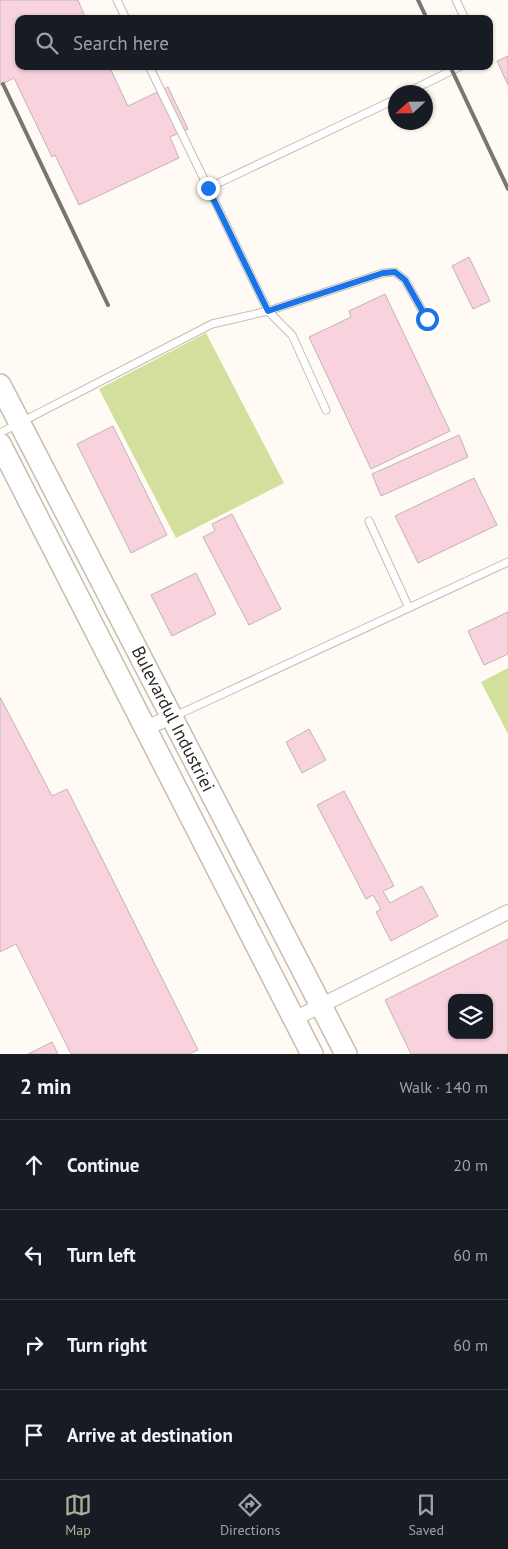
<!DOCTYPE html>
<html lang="en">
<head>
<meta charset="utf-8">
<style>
	body { margin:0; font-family:"PT Sans",sans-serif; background:#20242c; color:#f1f3f6 }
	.controls { position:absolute; right:15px; bottom:15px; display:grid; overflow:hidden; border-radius:10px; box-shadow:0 1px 4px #0004 }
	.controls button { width:45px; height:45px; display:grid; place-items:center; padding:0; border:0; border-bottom:1px solid #363941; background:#171b24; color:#f1f3f6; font:25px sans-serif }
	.compass { position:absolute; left:388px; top:85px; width:45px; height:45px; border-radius:50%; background:#171b24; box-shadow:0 1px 4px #0004; rotate:248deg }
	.stop { position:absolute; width:15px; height:15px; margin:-11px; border:4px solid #1a73e8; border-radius:50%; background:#fff }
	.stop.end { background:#1a73e8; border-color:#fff; box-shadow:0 1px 5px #0008 }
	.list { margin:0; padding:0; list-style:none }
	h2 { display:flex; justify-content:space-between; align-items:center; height:65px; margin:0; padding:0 20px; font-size:21px }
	h2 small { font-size:16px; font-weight:400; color:#9ea1a6 }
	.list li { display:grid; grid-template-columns:32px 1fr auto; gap:15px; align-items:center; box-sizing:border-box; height:90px; padding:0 20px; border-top:1px solid #363941 }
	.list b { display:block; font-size:19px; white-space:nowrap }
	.list em { font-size:16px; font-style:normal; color:#9ea1a6 }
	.icon { flex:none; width:28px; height:28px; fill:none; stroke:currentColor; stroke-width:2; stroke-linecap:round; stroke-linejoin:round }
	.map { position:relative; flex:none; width:508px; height:1054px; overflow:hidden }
	.search { position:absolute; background:#171b24; box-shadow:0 1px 4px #0004; left:15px; right:15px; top:15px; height:55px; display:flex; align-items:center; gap:12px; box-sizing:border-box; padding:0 18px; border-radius:10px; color:#9ea1a6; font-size:19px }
	.sheet { height:425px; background:#171b24 }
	nav { display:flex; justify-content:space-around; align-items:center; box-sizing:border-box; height:70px; border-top:1px solid #363941; background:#171b24; font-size:14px; color:#9ea1a6 }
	nav a { display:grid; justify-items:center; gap:2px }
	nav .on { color:#aeaf99 }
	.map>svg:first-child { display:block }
	.green { fill:#d3df9d }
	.building { fill:#f8d2dd; stroke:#c1b3b7; fill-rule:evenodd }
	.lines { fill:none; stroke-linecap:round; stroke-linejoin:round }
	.lane-casing { stroke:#c4bdb2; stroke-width:9 }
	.street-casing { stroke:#c4bdb2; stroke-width:16 }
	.primary-casing { stroke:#c4bdb2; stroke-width:24 }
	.lane { stroke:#fff; stroke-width:7 }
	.street { stroke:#fff; stroke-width:14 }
	.primary { stroke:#fff; stroke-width:21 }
	.rail { stroke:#797570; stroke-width:4 }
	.route { stroke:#1a73e8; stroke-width:6 }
	.labels { text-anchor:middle; stroke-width:4; stroke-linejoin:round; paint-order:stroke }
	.street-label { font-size:18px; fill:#2d2a26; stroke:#fff }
</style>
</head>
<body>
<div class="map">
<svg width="508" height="1054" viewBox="0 0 508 1054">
	<rect width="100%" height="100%" fill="#fffbf4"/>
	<path class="green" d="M206,333l78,150 -108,55 -77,-149z
		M508,668v66l-27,-52z"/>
	<path class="building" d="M0,0h78l8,19h-67v47h90l19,40 40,-19 20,42 -18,8 9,21 -100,47 -24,-50 -3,2 -38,-79 -14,7z
		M508,56v29l-11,-24z
		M469,257l21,44 -17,8 -21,-43z
		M385,294l65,137 -79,38 -62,-132 42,-20 -2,-6z
		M113,426l54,109 -36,18 -54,-109z
		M459,435l9,22 -87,39 -9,-22z
		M474,478l23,47 -79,38 -23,-47z
		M232,514l49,95 -32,16 -46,-88 12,-6 -3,-7z
		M196,573l20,41 -44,22 -21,-41z
		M508,612v42l-24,11 -16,-34z
		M0,697l52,99 15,-7 131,261 -9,4h-118l-55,-110 -16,8z
		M309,729l17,31 -24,13 -16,-31z
		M344,791l50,95 -11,5 7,12 32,-17 16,30 -47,25 -15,-29 5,-3 -8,-14 -7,4 -49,-94z
		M508,939v115h-97l-26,-54zM452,998h37v37h-37z
		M52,1042l6,12h-30z"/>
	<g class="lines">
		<g class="lane-casing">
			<path id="lane" d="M117,0l9,19
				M456,0l9,19
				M149,66l119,245 24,24 34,75
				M408,92l53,-26
				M208,188l188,-89
				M0,433l212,-109 56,-13 115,-38 12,-1 10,8 22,39
				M369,521l40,87
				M175,716l333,-154"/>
		</g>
		<g class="street-casing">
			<path id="street" d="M145,728l27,-11
				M294,1019l214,-107"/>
		</g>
		<g class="primary-casing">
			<path id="primary" d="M0,385l346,669
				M0,444l312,610"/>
		</g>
		<use href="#lane" class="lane"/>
		<use href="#street" class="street"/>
		<use href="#primary" class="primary"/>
		<path class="rail" d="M418,0l9,19
			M450,66l58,123
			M3,84l105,221"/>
	</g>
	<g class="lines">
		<path class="route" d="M208,188l60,123 115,-38 12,-1 10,8 22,39"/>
	</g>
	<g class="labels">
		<g class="street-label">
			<text transform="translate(173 719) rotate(63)" y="6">Bulevardul Industriei</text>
		</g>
	</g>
</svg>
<div class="controls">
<button><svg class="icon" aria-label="layers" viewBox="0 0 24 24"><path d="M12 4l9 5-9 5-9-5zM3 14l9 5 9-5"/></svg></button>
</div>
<svg class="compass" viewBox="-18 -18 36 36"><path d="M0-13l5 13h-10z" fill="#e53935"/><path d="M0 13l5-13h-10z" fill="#9ea1a6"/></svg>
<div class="stop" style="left:427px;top:319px"></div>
<div class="stop end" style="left:208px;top:188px"></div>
<div class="search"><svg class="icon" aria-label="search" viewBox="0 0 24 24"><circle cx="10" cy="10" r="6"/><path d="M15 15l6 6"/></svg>Search here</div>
</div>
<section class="sheet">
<h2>2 min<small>Walk · 140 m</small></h2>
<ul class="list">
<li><svg class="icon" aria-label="ahead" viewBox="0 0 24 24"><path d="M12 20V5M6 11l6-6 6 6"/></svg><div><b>Continue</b></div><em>20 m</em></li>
<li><svg class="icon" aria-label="left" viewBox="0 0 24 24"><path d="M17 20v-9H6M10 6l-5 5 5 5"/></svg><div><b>Turn left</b></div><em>60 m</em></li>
<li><svg class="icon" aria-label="right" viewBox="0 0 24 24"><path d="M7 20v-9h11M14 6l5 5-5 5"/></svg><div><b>Turn right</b></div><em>60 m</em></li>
<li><svg class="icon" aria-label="arrive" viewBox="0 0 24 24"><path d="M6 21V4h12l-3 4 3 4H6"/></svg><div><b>Arrive at destination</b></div></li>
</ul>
</section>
<nav>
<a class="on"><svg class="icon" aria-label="map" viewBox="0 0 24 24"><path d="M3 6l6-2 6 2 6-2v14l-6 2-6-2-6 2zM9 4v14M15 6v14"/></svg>Map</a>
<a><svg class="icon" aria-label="directions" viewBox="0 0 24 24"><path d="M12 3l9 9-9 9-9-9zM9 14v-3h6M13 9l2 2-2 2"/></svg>Directions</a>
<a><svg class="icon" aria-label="saved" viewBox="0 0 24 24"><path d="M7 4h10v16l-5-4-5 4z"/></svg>Saved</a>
</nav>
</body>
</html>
